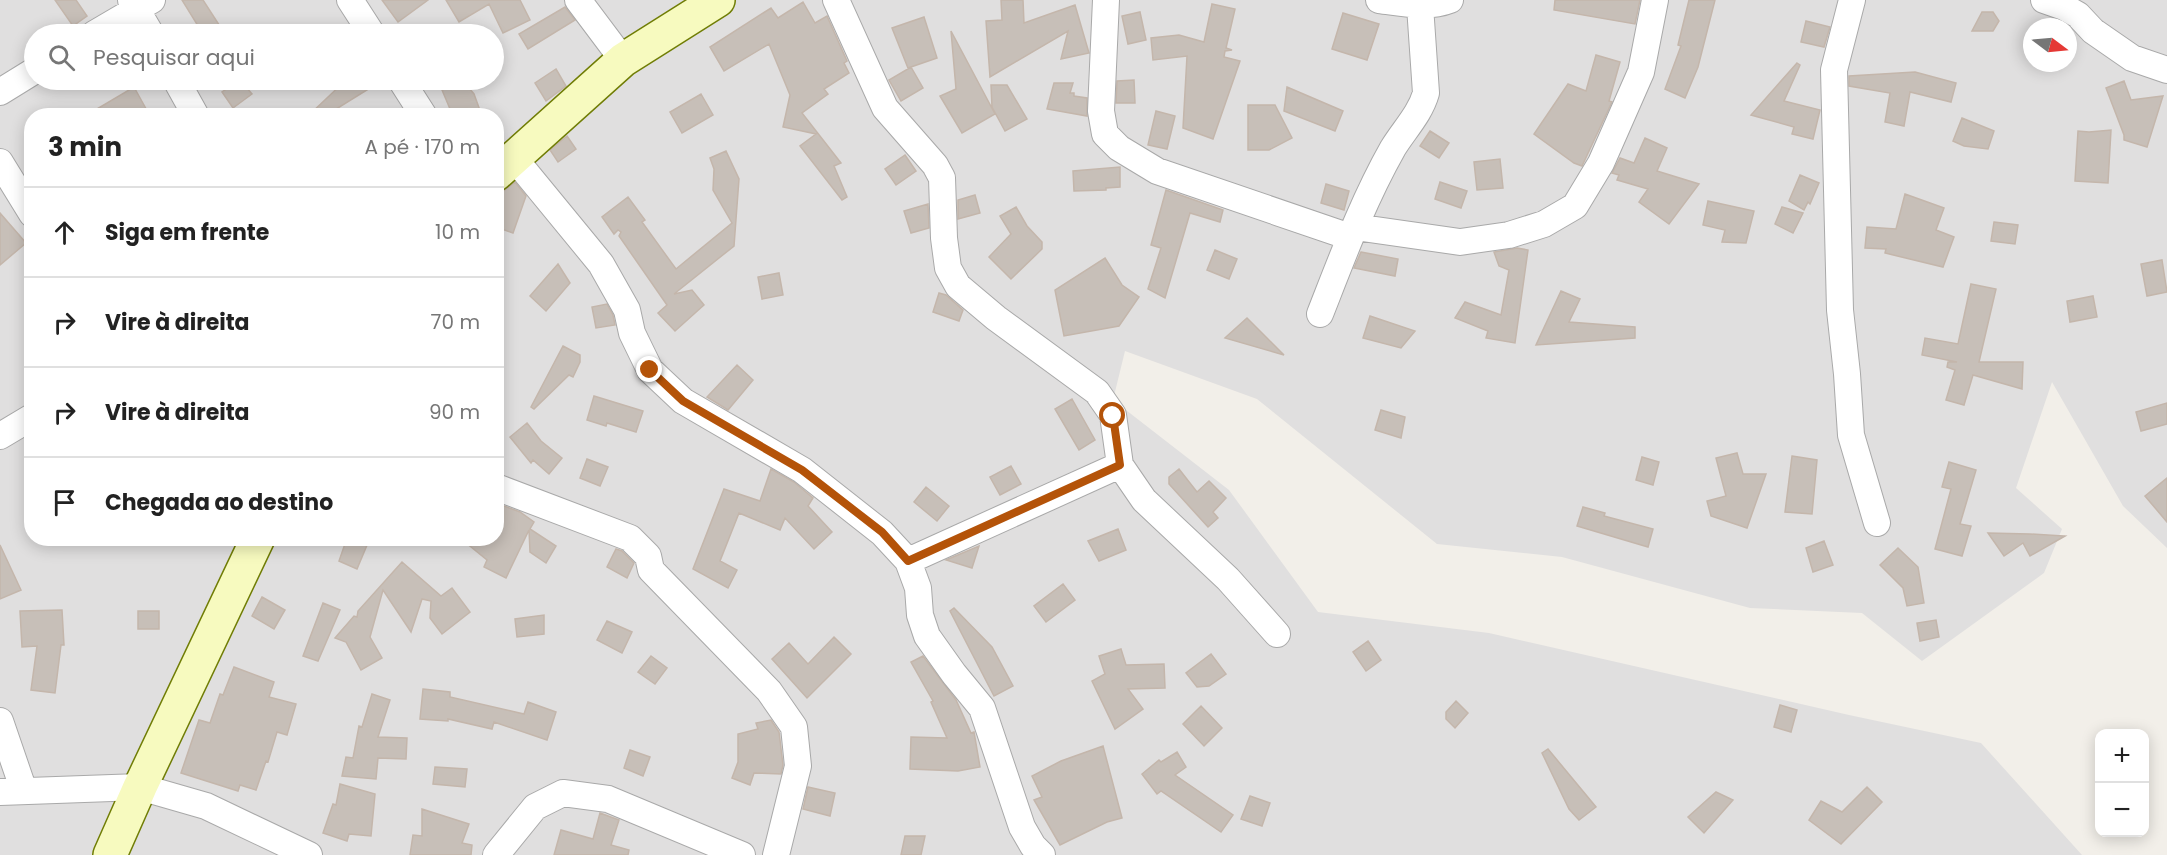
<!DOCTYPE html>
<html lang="pt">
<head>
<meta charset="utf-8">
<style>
	body { margin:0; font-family:Poppins,sans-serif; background:#f2f2f2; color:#222 }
	.controls { position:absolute; right:18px; bottom:18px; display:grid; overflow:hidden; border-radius:12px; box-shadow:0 3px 15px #0003 }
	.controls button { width:54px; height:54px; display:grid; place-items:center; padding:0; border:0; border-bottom:2px solid #e0e0e0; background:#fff; color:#222; font:30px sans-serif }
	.compass { position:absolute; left:2023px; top:18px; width:54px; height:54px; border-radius:50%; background:#fff; box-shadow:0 3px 15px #0003; rotate:106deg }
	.stop { position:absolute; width:18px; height:18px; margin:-14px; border:4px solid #b45309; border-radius:50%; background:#fff }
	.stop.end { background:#b45309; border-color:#fff; box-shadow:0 2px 6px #0008 }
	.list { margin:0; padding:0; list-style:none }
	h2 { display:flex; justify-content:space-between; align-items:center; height:78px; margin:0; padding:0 24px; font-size:26px }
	h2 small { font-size:20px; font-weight:400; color:#767676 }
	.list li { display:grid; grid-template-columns:39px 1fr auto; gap:18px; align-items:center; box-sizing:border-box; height:90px; padding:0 24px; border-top:2px solid #e0e0e0 }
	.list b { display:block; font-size:22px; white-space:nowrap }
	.list em { font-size:20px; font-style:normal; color:#767676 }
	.icon { flex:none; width:33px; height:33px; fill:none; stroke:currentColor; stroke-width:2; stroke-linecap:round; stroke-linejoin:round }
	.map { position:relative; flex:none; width:2167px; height:855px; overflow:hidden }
	.search { position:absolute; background:#fff; box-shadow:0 3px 15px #0003; left:24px; top:24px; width:480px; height:66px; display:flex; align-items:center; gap:15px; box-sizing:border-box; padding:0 21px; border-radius:33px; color:#767676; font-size:22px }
	.panel { position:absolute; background:#fff; box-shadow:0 3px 15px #0003; left:24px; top:108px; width:480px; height:438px; border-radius:24px }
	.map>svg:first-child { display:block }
	.residential { fill:#e0dfdf; fill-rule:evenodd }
	.building { fill:#c7bfb8; stroke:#c4b6ab; stroke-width:1.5 }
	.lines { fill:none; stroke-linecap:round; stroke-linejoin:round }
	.street-casing { stroke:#a9a9a9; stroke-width:28 }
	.secondary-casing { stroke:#707d05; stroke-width:36 }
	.street { stroke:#fff; stroke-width:26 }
	.secondary { stroke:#f7fabf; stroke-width:33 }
	.route { stroke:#b45309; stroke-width:8 }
</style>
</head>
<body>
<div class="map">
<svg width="2167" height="855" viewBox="0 0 2167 855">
	<rect width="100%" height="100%" fill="#f2efe9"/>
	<path class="residential" d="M0,0h2167v548l-44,-42 -71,-124 -36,106 46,41 -18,44 -122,88 -60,-48 -112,-5 -188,-51 -125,-13 -180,-145 -132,-48 -12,49 116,90 89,122 171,21 360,82 132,28 101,112h-2082zM2032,27h36v36h-36zM34,34h460v46h-460zM32,116h464v422h-464z"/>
	<path class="building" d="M55,0h21l11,16 -14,10z
		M182,0h21l22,34h-22z
		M382,0h46l-30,22z
		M446,0h74l10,20 -27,13 -14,-29 -30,18z
		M1001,0h22l1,23 51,-18 14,48 -28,6 7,-28 -78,46 -4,-56 16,-1z
		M1555,0h85l-5,24 -81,-14z
		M1689,0h26l-17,67 -13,31 -20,-9 16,-43 -3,-1z
		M803,2l12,21 12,-7 20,45 -3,2 5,10 -25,16 4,5 -26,19 39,50 -7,3 13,31 -5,3 -42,-54 16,-12 -33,-7 7,-32 -21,-51 -45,27 -14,-24 61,-39 7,10z
		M1212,4l23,5 -9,39 6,2 -7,1 -1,6 16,4 -27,78 -30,-11 4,-72 -34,4 -2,-22 28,-3 25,7z
		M565,7l10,13 -47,29 -9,-15z
		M1140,12l6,28 -18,4 -6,-28z
		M1982,12h11l6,9 -6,10h-21z
		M1343,13l36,11 -12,36 -35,-11z
		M924,17l13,41 -29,10 -16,-40z
		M1806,21l24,6 -6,20 -23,-5z
		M951,31l44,83 -33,19 -22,-37 16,-7z
		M1596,55l24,7 -11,39 3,1 -30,64 -8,-3 -40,-29 34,-50 18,7z
		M1797,63l3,2 -16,36 36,9 -7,29 -21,-5 2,-7 -43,-12z
		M911,67l12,21 -22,13 -12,-21z
		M556,69l10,17 -20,15 -11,-18z
		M1915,72l41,11 -5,19 -41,-10 -6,34 -19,-4 5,-29 -41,-7v-10z
		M240,80l12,14 -19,14 -11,-16z
		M346,80h37l-58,36h-17z
		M1134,80l1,23h-19l1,-22z
		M2124,81l7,19 32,-4 -16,51 -23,-7v-5l-18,-47z
		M464,82l10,12 8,22h-29l-11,-26z
		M1054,83h19l-3,10h4v3l13,2v18l-40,-7z
		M991,85h16l20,34 -22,12 -13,-24z
		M134,87l16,29h-65z
		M1287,87l56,24 -8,20 -51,-20z
		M701,94l12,21 -31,18 -12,-21z
		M1248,105h27l17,33 -23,12h-21z
		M1156,111l19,5 -8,33 -19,-4z
		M1962,118l32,13 -6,18 -24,-3 -11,-5z
		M2111,130l-3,53 -33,-2 3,-50 11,1z
		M1430,131l19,12 -10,15 -19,-12z
		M567,136l9,13 -18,13 -8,-12z
		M1645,138l22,10 -10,23 42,13 -30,40 -30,-22 9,-13 -31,-9 2,-5 -7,-2 8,-15 14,5z
		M726,151l13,28 -5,67 -60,48 18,-4 12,15 -29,26 -17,-18 9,-8 -48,-69 2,-4 -3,-2 -4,4 -12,-17 26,-20 17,23 -3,2 34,47 56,-46 -19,-33 1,-21 -4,-11z
		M905,155l11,16 -20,14 -11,-16z
		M1500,159l3,29 -26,2 -3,-28z
		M1120,167v20l-14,1v2l-32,1 -1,-20z
		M1800,175l19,8 -9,21 -2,-2 -4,8 -15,-9z
		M515,182l11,14 -13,37 -17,-6v-21l5,-13z
		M1440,182l27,9 -6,17 -26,-9z
		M1326,184l23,7 -5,19 -23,-7z
		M1166,190l57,20 -3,12 -30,-9 -25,85 -17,-9 13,-41 -10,-3z
		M1905,194l39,14 -8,22 18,7 -11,30 -58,-14 1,-4 -21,-1 2,-21 29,2z
		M975,195l5,18 -22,6v-19z
		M1708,201l46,10 -8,32 -24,-1 3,-12 -22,-5z
		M928,204l1,24 -18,5 -7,-22z
		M1016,207l11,19 15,16v7l-31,30 -22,-22 22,-23 -11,-18z
		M1782,207l21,6 -10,20 -18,-9z
		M0,213l26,30 -26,22z
		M1994,222l24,3 -3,19 -24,-3z
		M1517,248l11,2 -13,93 -29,-5 2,-7 -33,-13 10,-16 36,13 8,-45 -10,-4 -5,-14z
		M1215,250l22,9 -8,20 -22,-9z
		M1361,252l37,7 -3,17 -41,-8z
		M1105,258l17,27 17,12 -20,29 -55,10 -9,-46z
		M2162,260l5,32 -20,4 -6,-32z
		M558,264l12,19 -24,28 -16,-15z
		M779,273l4,22 -21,4 -4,-22z
		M1971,284l25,5 -17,73h44l-1,27 -49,-14 -9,30 -18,-5 9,-30 -8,-3 1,-5h9l-35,-7 3,-17 33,6z
		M1561,291l19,8 -11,23 66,5v11l-99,7z
		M939,293l7,2 17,15 -4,11 -26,-9z
		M2093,296l4,21 -27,5 -3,-21z
		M607,304l6,11 2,10 -19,3 -4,-21z
		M1370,316l45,15 -14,17 -38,-10z
		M1247,318l37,37 -59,-17z
		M563,346l17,9v7l-7,15 -4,-2 -35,34 -3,-2z
		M737,365l16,15 -25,30 -21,-13z
		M594,396l49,15 -7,21 -29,-9 -1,3 -19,-6z
		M1072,399l23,41 -16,10 -24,-41z
		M2167,403v21l-26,7 -5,-19z
		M1381,410l24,7 -4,21 -26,-8z
		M527,423l14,18 21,17 -13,16 -16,-14 -2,3 -21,-26z
		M1737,453l6,21h23l-19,54 -36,-12 -4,-15 19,-5 -10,-38z
		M1792,456l25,4 -5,54 -27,-2z
		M1642,457l17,5 -6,23 -17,-5z
		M587,459l21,8 -8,19 -20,-8z
		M1949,462l27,8 -16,54 11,2 -9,30 -27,-7 16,-60 -9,-2z
		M1011,466l10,18 -21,11 -10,-18z
		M771,469l23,13 19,16 -5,8 24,26 -18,17 -29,-31 -5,12 -41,-17 -19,48 17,9 -9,18 -35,-19 31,-80 36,12z
		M1179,469l18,23 12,-11 17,17 -13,14 5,6 -10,9 -39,-43v-7z
		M2167,478v44l-22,-26z
		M926,487l23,19 -12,15 -23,-19z
		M496,503l24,9 14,10 -4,7 26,17 -10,17 -16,-11 -1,-22 -23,48 -22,-11 3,-7 -27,-22h36z
		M1583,507l22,6 -1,3 49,13 -5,18 -71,-21z
		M1118,529l8,21 -27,11 -11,-20z
		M1988,533l42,1 35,2 -35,20 -7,-13 -19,13z
		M347,538h23l-13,31 -18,-8z
		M1824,541l9,24 -20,7 -7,-24z
		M0,545l21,45 -21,9z
		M979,546l-7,22 -26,-8z
		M1898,548l20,19 6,36 -17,3 -4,-18 -23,-23z
		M616,549l6,2 12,12 -7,15 -20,-11z
		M402,562l39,34 11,-8 18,24 -28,22 -12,-16 1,-17 -9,-2 -11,33 -28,-42 -13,47 12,21 -21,12 -15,-28 -11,-4 19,-22 3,1 1,-6z
		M1063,584l12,16 -29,22 -12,-16z
		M262,597l23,13 -11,19 -22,-13z
		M323,603l17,7 -22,51 -15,-5z
		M954,608l38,39 21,39 -19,10 -44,-85z
		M62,610l2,35h-3l-6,48 -24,-3 6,-44 -15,1 -2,-36z
		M138,611h21v18h-21z
		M544,615v19l-27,3 -2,-18z
		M1936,620l3,17 -19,4 -3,-18z
		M607,621l25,11 -10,21 -25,-13z
		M834,637l17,17 -44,44 -35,-39 17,-16 19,21z
		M1368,641l13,19 -15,11 -13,-19z
		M1121,649l5,16 38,-1 1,24 -37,1 15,20 -28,20 -23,-48 13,-7 -6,-18z
		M1211,654l15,20 -17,12 -12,1 -11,-14z
		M651,656l16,12 -12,16 -17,-12z
		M923,656l33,44 15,33 3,-1 6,35 -22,4 -48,-2 1,-32 36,1 -16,-36 2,-1 -22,-39z
		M234,667l40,15 -5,15 27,7 -9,31 -10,-3 -9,30 -2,-1 -10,29 -16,-5 -2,6 -57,-18 18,-53 11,3 10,-29 3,1z
		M423,689l27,3v5l74,17 4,-12 28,10 -9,28 -53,-18 -2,7 -44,-10v2l-28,-2z
		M372,694l18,6 -12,37 29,1 -1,21 -28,-1 -2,21 -34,-3 4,-19 7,1 6,-32 3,1z
		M1456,701l12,12 -13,15 -9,-9v-7z
		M1780,705l17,5 -6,22 -17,-5z
		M1201,706l21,22 -18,18 -21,-22z
		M771,720l8,12 4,33 -2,9 -27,-1 -4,12 -18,-7 6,-16v-28l20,-5 -2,-6z
		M1103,746l19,72 -15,4 -47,23 -26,-45 8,-3 -10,-21 29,-15z
		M1548,749l48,58 -17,13 -10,-11 -27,-56z
		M630,750l20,7 -7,19 -19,-8z
		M1177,752l9,15 -11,8 58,40 -12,17 -60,-41 -4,3 -15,-20 17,-14 2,2z
		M435,767l32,2 -2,18 -32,-3z
		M340,784l35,10 -4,42 -22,-2 -2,7 -24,-8 10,-29 3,1z
		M808,787l27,6 -5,23 -27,-7z
		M1867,787l15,15 -41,42 -32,-24 12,-19 21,11z
		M1716,792l17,8 -29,33 -16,-16z
		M1250,796l20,7 -8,23 -21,-7z
		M422,809l47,15 -7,19 10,2 -1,10h-61l3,-20 9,1z
		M600,813l19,7 -8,25 18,5 -1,5h-74l7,-25 32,9z
		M905,836h20l-4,19h-20z"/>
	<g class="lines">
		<g class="street-casing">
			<path id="street" d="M131,0l20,34
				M350,0l22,34
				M578,0l45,60
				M836,0l49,108 50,57 7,13 2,60 4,30 10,18 38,32 101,74 16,23 7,50 24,35 84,79 49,55
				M1106,0l-5,111 4,23 14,14 38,23 193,66
				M1379,0c24,3 48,9 71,0
				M1852,0l-18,70 6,240 7,64 4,61 26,88
				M2044,0l20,7 14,8 15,16 39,27 35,12
				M94,34l58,-34
				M176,80l20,36
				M401,80l23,36
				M0,92l34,-21
				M514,158l87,106 26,46 5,23 18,37 33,31 119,69 80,63 26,28 10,27 2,27 7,21 27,38 28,34 40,119 11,19 9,9
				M0,162l32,52
				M1355,227l105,15 49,-7 35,-11 31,-18 26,-43 40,-91 14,-72
				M1320,314c22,-56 43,-113 73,-166 11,-18 27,-34 33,-55l-6,-87
				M0,436l32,-19
				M496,487l134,51 18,18 3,14 118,121 25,36 4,39 -22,89
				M908,561l212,-96
				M0,721l24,70
				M0,792l140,-5 66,19 103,49
				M496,855l39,-48 28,-14 45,6 134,56"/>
		</g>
		<g class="secondary-casing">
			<path id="secondary" d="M496,174l127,-114 95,-60
				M110,855l30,-68 118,-249"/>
		</g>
		<use href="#street" class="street"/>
		<use href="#secondary" class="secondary"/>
	</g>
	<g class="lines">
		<path class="route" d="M650,370l33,31 119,69 80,62 26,29 212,-96 -7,-49"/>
	</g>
</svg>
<div class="controls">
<button>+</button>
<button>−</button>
</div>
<svg class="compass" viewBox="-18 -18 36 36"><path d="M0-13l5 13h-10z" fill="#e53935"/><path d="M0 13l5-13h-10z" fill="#767676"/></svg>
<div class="stop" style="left:1113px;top:416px"></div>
<div class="stop end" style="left:650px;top:370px"></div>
<div class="search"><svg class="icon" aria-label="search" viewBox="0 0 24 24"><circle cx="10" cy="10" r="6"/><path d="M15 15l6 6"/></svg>Pesquisar aqui</div>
<section class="panel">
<h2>3 min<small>A pé · 170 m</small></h2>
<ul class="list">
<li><svg class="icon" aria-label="ahead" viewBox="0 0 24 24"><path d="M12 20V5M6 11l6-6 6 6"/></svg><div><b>Siga em frente</b></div><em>10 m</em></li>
<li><svg class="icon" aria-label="right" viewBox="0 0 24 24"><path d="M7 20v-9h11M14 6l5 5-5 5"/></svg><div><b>Vire à direita</b></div><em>70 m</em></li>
<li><svg class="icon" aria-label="right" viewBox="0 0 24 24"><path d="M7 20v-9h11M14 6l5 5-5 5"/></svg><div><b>Vire à direita</b></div><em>90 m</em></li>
<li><svg class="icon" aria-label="arrive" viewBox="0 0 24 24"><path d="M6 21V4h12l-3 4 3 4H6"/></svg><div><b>Chegada ao destino</b></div></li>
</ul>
</section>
</div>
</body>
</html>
